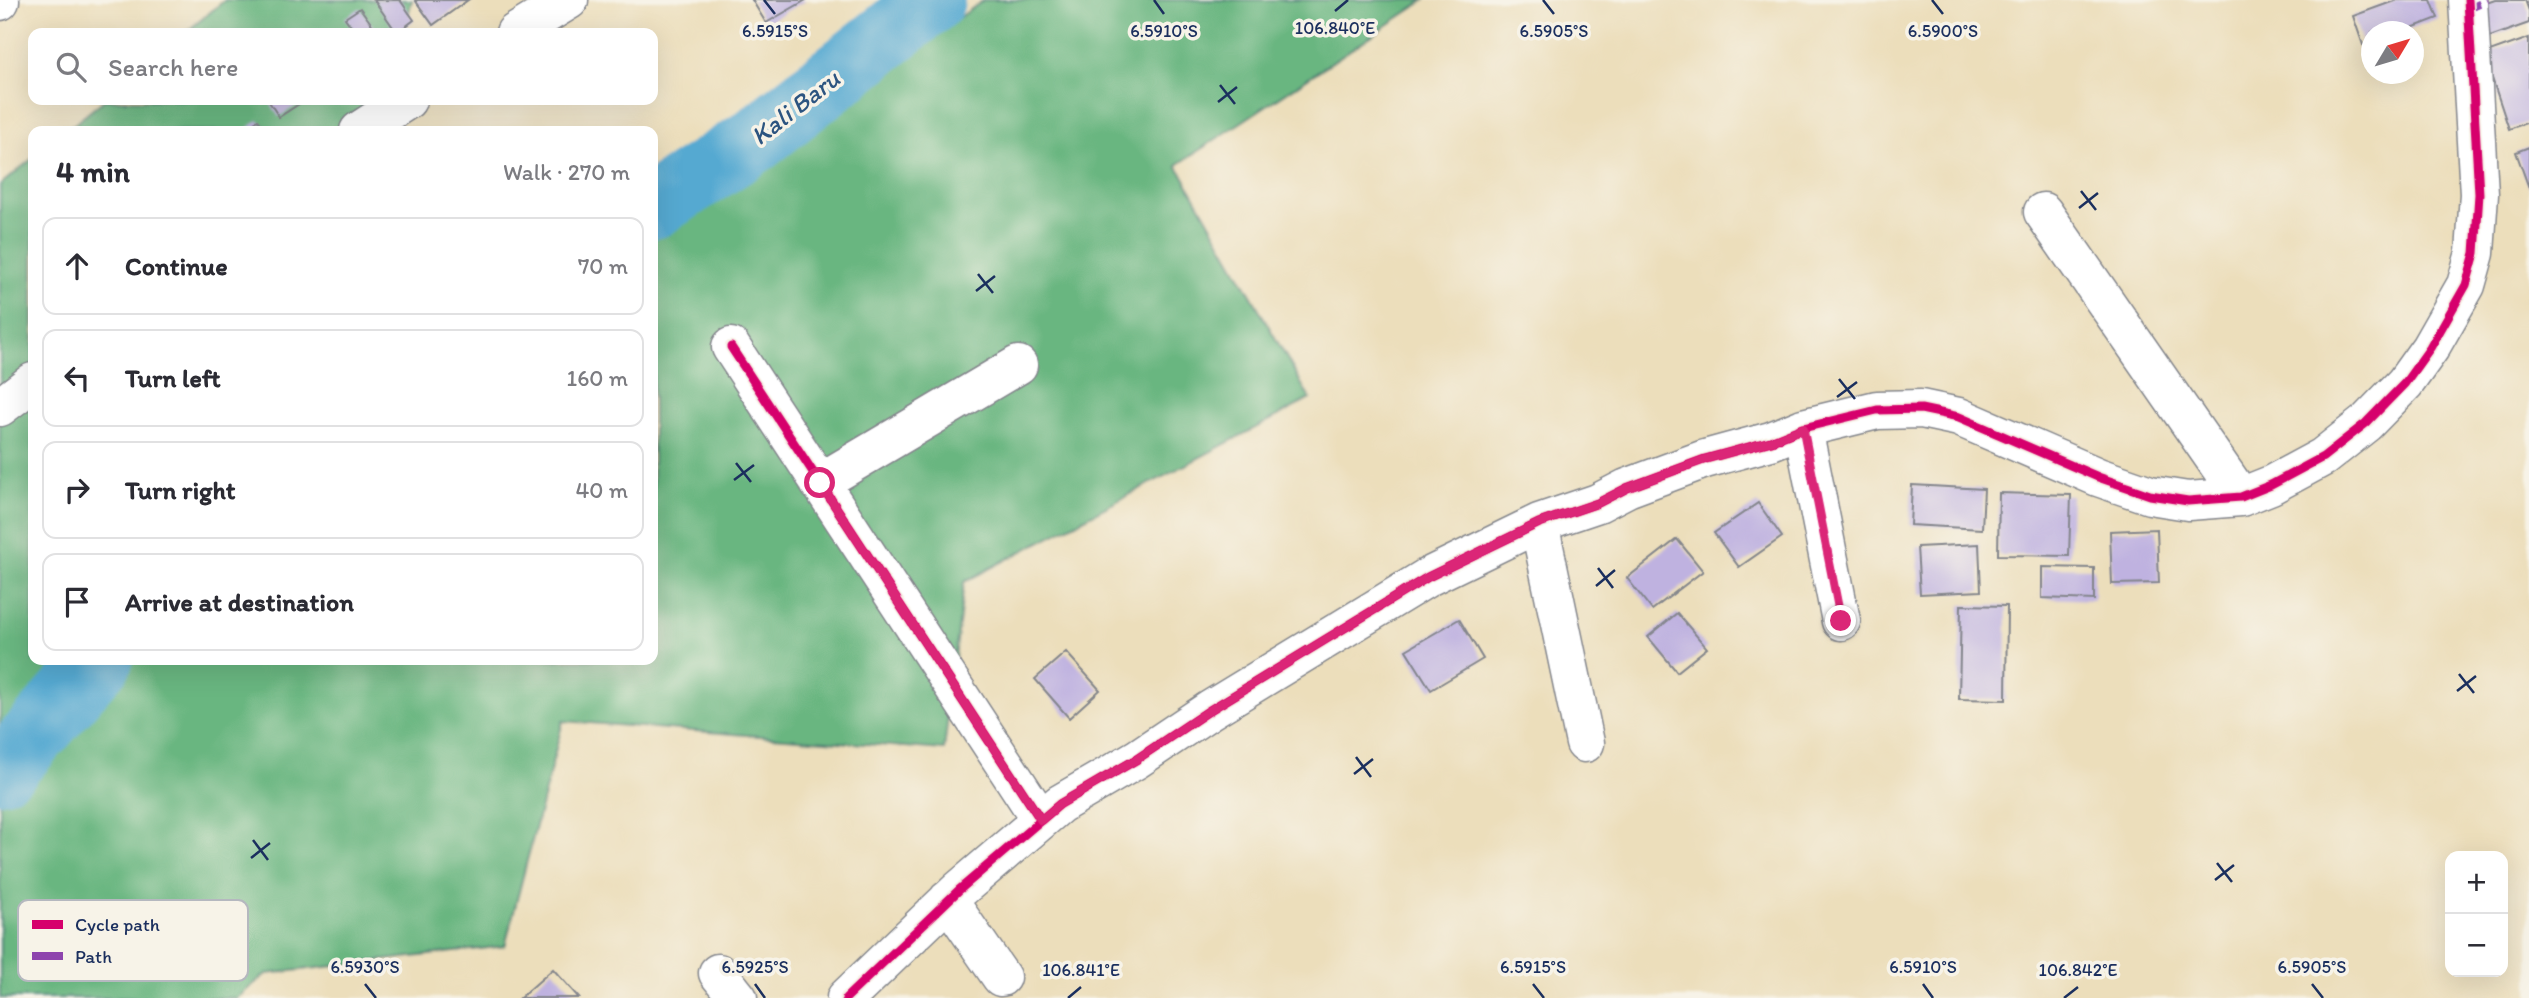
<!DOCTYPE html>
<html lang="en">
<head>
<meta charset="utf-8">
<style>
	body { margin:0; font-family:Itim,sans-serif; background:#f7f7f7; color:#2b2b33 }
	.controls { position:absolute; right:21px; bottom:21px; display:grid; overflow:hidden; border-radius:14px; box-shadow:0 7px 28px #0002 }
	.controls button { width:63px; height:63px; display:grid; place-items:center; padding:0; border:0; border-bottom:2px solid #e1e1e2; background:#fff; color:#2b2b33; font:35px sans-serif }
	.compass { position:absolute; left:2361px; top:21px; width:63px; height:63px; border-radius:50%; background:#fff; box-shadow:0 7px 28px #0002; rotate:52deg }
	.stop { position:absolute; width:21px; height:21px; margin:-16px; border:5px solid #db2777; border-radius:50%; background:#fff }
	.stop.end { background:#db2777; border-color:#fff; box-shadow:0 2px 7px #0008 }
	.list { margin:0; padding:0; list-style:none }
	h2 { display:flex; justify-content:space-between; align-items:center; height:91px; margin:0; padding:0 28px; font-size:30px }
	h2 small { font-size:23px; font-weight:400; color:#7c7c81 }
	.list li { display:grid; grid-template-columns:46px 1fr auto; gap:21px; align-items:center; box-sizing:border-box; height:98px; margin:0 14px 14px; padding:0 14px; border:2px solid #e1e1e2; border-radius:14px }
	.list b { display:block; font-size:26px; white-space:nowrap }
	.list em { font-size:23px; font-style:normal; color:#7c7c81 }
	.icon { flex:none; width:38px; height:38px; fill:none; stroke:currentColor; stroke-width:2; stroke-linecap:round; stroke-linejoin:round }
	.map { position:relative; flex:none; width:2529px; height:998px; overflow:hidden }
	.search { position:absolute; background:#fff; box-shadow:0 7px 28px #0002; left:28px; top:28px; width:630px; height:77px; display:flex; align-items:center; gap:18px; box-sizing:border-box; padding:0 24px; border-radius:14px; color:#7c7c81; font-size:26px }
	.panel { position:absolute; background:#fff; box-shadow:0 7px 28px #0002; left:28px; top:126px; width:630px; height:539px; border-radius:14px }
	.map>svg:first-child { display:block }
	.forest { fill:#69b680; stroke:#42726f; stroke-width:2 }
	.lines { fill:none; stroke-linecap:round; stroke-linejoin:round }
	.river { stroke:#55a9d1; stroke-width:66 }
	.building { fill:#bfb2e0 }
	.minor-casing { stroke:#84868c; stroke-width:41 }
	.minor { stroke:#fff; stroke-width:38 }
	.quiet { stroke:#8e44ad; stroke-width:7; stroke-dasharray:14 7; stroke-linecap:butt }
	.cycleway-casing { stroke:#f7f3e8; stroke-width:13 }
	.cycleway { stroke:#d6006c; stroke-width:9 }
	.route { stroke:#db2777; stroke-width:9 }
	.ticks { fill:none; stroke:#1b2f5e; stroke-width:2.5 }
	.labels { text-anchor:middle; stroke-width:7; stroke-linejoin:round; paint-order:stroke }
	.water-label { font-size:26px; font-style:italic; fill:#2c5480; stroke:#f7f3e8 }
	.key { fill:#f7f3e8; stroke:#b5b8bf; stroke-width:2 }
	.key-label { font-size:19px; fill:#1b2f5e }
	.ticks-label { font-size:18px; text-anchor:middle; fill:#1b2f5e; stroke:#f7f3e8; stroke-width:7; stroke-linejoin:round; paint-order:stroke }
</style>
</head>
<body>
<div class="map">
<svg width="2529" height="998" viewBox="0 0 2529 998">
	<rect width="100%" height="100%" fill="#f7f3e8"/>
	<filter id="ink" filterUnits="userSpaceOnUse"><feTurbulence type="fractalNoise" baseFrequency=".0143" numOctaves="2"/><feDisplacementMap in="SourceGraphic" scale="14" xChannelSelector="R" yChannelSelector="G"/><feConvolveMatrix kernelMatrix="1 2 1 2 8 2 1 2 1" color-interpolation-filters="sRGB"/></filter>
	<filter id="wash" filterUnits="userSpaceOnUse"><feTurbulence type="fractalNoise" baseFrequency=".00686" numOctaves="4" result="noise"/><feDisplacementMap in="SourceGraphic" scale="28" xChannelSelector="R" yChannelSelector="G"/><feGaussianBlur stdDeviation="1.57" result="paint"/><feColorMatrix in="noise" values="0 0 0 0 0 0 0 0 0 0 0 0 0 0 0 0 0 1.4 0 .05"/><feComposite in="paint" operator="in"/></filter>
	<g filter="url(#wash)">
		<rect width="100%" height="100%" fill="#ecdebb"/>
		<path class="forest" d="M225,0h187l-9,33h-218z
			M984,0h441l-248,165 133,234 -346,183 -20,168 -381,-29 -58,225 -239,28 -29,24h-237v-813l33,-27v502h620v-456l61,-12z
			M104,100h280l-8,31h-310z"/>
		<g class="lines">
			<path class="river" d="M653,206l102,-66 177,-140
				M0,770l9,-6 91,-104"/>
		</g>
		<g id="blocks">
			<path class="building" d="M374,0h26l14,20 -17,13z
				M415,0h53l-35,25z
				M752,0h54l-40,23z
				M2397,0h34l7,18 -37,14h-29v10l-9,3 -10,-29z
				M2495,0h30l4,11v12l-42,15 -12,-31z
				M360,8l18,25h-22l-11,-15z
				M2529,38v84l-20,7 -25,-75z
				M268,100h37l-26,17z
				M258,120l10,11h-23z
				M2529,147v41l-13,-36z
				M1912,485l72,4 -2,40 -72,-4z
				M1999,493l72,2 -2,61 -71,-1z
				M1758,503l24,34 -43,30 -25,-34z
				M2157,529l2,54 -47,1 -2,-53z
				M1677,539l26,32 -51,39 -25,-32z
				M1979,544l2,47 -61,3 -3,-47z
				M2042,567l52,1v32l-52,-2z
				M1961,605l46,1 -1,94 -47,-1z
				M1677,613l30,35 -30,24 -29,-35z
				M1459,619l24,40 -52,31 -25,-40z
				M1066,652l34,38 -31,28 -34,-39z
				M553,969l26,29h-59z"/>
		</g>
	</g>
	<g filter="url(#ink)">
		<use href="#blocks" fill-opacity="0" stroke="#84868c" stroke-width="2"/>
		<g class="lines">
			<g class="minor-casing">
				<path id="minor" d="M0,1v-1
					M515,33l54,-33
					M359,131l48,-31
					M2043,212l198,285
					M731,347l310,473
					M0,407l33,-25
					M1803,428l38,193
					M819,483l199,-118
					M1539,523l46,220
					M948,900l53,77
					M718,973l20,25
					M846,998l113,-108 101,-86 77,-45 73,-49 218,-133 111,-54 59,-20 29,-15 78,-29 66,-18 32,-13 74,-18 44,-1 38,8 139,60 52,18 38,6 53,-4 30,-12 52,-28 43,-34 39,-40 25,-35 36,-63 9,-32 4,-59 -11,-194"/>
			</g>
			<use href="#minor" class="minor"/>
			<path class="quiet" d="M2467,9l20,-9"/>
			<g class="cycleway-casing">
				<path id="cycleway" d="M731,347l310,473
					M846,998l113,-108 101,-86 77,-45 73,-49 218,-133 111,-54 59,-20 29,-15 78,-29 66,-18 32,-13 74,-18 44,-1 38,8 139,60 52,18 38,6 53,-4 30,-12 52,-28 43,-34 39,-40 25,-35 36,-63 9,-32 4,-59 -11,-194"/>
			</g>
			<use href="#cycleway" class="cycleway"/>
		</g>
	</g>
	<g class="lines" filter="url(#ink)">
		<path class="route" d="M820,483l221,337 19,-16 77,-45 73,-49 218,-133 111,-54 59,-20 29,-15 79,-29 65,-18 32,-13 38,193"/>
	</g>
	<path class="ticks" d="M764,0l11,14M1154,0l10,14M1543,0l11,14M1932,0l11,14M1335,11l13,-11M1220,85l15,19M1218,102l19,-15M2081,191l15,19M2079,208l19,-15M978,274l15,19M976,291l19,-15M1839,379l16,20M1837,397l20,-15M736,463l15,19M734,480l20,-15M1598,568l15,20M1596,586l19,-16M2459,674l15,19M2457,691l19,-15M1356,757l15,20M1354,774l19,-15M253,840l15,20M251,858l19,-15M2217,863l15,19M2215,880l19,-15M365,984l11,14M755,984l10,14M1533,984l11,14M1923,984l10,14M2312,984l11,14M1068,998l13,-11M2064,998l14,-11"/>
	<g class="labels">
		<g class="water-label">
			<text transform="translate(795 107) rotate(-38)" y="9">Kali Baru</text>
		</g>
	</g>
	<rect x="18" y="900" width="230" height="81" rx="10" class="key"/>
	<rect x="32" y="920" width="31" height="9" fill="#d6006c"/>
	<rect x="32" y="952" width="31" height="8" fill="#8e44ad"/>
	<g class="key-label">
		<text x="75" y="931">Cycle path</text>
		<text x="75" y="963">Path</text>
	</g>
	<g class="ticks-label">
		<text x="1335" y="34">106.840°E</text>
		<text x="1164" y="37">6.5910°S</text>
		<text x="775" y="37">6.5915°S</text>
		<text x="1554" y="37">6.5905°S</text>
		<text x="1943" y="37">6.5900°S</text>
		<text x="365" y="973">6.5930°S</text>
		<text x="755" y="973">6.5925°S</text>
		<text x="1533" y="973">6.5915°S</text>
		<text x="1923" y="973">6.5910°S</text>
		<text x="2312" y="973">6.5905°S</text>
		<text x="1081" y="976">106.841°E</text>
		<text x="2078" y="976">106.842°E</text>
	</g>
</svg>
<div class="controls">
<button>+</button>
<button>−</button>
</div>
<svg class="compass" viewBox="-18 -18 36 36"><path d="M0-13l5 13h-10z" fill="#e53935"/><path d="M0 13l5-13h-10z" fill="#7c7c81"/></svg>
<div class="stop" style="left:820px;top:483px"></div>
<div class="stop end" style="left:1841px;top:621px"></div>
<div class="search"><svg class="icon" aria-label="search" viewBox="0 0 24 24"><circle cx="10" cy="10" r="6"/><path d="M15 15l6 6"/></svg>Search here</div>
<section class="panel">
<h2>4 min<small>Walk · 270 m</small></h2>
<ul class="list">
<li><svg class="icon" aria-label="ahead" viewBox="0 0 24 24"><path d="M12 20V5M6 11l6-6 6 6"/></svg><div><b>Continue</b></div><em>70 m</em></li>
<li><svg class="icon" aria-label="left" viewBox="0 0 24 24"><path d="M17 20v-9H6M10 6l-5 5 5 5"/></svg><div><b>Turn left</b></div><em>160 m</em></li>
<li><svg class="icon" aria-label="right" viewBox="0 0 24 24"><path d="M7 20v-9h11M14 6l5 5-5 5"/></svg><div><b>Turn right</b></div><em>40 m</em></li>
<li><svg class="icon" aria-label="arrive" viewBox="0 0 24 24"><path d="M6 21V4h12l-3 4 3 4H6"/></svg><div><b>Arrive at destination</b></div></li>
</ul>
</section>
</div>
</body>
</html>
